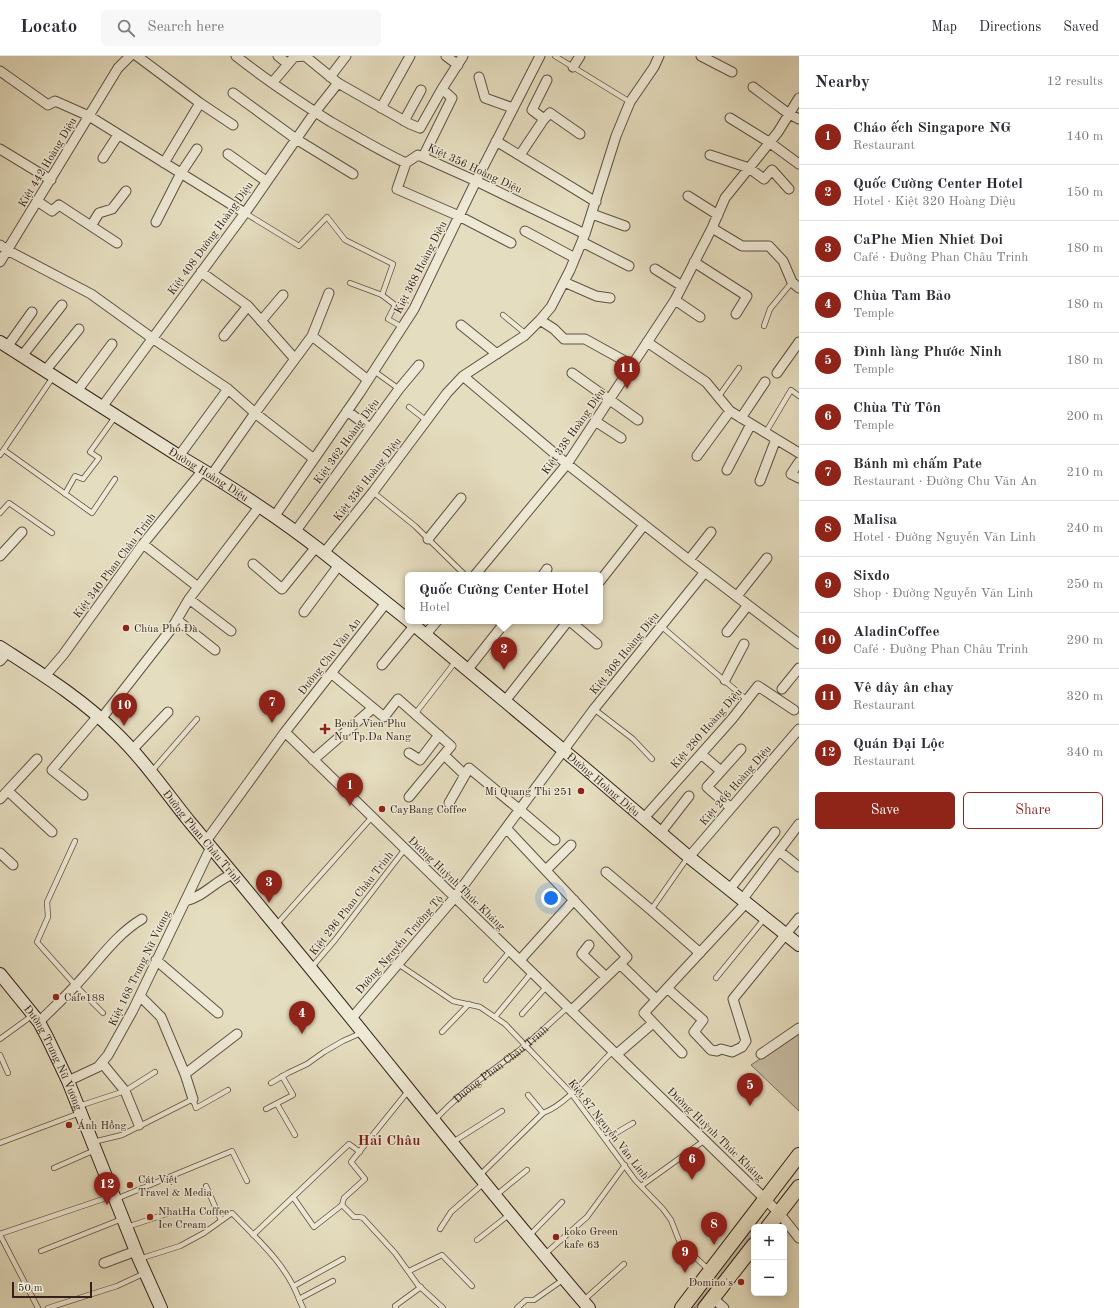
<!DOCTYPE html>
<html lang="en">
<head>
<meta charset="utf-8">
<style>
	body { margin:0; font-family:"Old Standard TT",serif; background:#f7f7f7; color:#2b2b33 }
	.controls { position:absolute; right:12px; bottom:12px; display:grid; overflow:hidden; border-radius:6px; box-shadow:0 2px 10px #0003 }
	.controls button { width:36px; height:36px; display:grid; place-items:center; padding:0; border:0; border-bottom:1px solid #e1e1e2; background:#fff; color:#2b2b33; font:20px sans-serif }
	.scale { position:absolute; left:12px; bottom:10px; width:80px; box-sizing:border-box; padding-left:4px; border:2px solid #34221a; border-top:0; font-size:11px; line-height:14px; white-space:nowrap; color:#34221a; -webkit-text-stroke:3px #eee9d5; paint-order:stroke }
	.you { position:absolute; left:551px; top:842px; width:14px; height:14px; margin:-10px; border:3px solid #fff; border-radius:50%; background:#1a73e8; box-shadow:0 0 0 6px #1a73e833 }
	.badge { display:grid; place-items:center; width:26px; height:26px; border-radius:50%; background:#8f2418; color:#fff; font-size:13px; font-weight:700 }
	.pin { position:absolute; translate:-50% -33px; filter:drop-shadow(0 1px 2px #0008) }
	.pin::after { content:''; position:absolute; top:21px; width:14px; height:12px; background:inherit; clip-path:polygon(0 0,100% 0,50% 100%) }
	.popup { position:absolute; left:405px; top:516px; width:198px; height:52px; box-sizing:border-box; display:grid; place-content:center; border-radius:6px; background:#fff; filter:drop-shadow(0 1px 3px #0005); font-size:13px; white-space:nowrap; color:#7c7c81 }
	.popup b { font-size:15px; color:#2b2b33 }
	.popup::after { content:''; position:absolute; left:50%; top:100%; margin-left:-8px; border:8px solid transparent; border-top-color:#fff }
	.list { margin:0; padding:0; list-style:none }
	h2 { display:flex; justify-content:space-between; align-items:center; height:52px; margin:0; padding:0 16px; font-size:17px }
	h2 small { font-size:13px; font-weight:400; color:#7c7c81 }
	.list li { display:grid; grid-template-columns:26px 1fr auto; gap:12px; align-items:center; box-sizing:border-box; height:56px; padding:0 16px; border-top:1px solid #e1e1e2 }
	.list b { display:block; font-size:15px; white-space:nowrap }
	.list p { margin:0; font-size:13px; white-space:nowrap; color:#7c7c81 }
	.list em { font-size:13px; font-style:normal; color:#7c7c81 }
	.actions { display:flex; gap:8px; padding:12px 16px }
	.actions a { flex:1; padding:9px 0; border:1px solid #8f2418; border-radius:6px; text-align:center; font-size:14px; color:#8f2418 }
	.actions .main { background:#8f2418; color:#fff }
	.icon { flex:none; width:22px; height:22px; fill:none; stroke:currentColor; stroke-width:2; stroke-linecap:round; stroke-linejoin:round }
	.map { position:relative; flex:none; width:799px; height:1252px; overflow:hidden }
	header { display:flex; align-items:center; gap:24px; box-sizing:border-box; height:56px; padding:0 20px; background:#fff; border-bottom:1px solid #e1e1e2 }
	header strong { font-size:19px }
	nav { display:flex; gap:22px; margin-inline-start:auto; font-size:14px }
	.search { width:280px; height:36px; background:#f7f7f7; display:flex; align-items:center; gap:10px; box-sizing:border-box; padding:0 14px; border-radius:6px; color:#7c7c81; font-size:15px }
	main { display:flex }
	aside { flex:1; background:#fff }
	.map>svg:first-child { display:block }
	.green { fill:#c7bda3; stroke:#7e705e }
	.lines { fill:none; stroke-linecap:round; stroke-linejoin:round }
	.lane-casing { stroke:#605143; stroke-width:6 }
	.street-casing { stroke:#605143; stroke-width:11 }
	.secondary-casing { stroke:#34221a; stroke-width:14 }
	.primary-casing { stroke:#34221a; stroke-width:16 }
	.lane { stroke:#eee9d5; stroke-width:4.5 }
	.street { stroke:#eee9d5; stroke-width:9 }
	.secondary { stroke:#eee9d5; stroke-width:12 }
	.primary { stroke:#e5ddbf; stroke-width:14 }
	.poi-dot { fill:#8f2418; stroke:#eee9d5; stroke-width:1.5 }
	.labels { text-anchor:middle; stroke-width:3; stroke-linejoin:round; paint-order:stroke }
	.street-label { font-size:11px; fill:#34221a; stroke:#eee9d5 }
	.poi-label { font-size:11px; fill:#34221a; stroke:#eee9d5; text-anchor:start }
	.district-label { font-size:15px; font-weight:bold; fill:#7a1f14; stroke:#eee9d5 }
</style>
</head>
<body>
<header>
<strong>Locato</strong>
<div class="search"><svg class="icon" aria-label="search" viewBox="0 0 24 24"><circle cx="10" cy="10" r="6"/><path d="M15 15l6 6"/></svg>Search here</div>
<nav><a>Map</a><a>Directions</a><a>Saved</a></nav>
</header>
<main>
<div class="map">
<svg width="799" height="1252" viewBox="0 0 799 1252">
	<rect width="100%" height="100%" fill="#e5ddbf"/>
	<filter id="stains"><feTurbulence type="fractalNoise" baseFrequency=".005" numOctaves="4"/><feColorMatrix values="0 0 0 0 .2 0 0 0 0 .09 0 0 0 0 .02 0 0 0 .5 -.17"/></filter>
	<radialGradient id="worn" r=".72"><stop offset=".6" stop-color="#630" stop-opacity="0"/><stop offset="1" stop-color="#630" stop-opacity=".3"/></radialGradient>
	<path class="green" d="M799,977v78l-48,-46z
		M751,1168l4,3 -1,6 -59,75h-8z"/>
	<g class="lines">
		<g class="lane-casing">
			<g id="lane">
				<path d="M555,0l75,46"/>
				<path d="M245,157l54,33 28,-29 18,23 48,24 -11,31 -32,-12"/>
				<path d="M382,239l13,10 -7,14 14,8"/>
				<path d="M503,259l23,19"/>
				<path d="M764,270l6,-17 22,-27"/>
				<path d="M374,315l25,18"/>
				<path d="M719,340l20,-28"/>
				<path d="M409,351l18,14"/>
				<path d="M766,376l25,-42 8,6"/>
				<path d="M4,394l88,63 23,-34"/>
				<path d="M0,399l53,-78"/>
				<path d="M373,436l42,34 50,49"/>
				<path d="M65,438l10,-18 8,3 16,-21 -9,-6 25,-35"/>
				<path d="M0,457l9,-10 43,30"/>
				<path d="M661,570l86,74"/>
				<path d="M594,653l39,30 19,20"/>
				<path d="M415,658l41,-53"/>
				<path d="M152,715l45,-52"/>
				<path d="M75,785l-28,61 1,15 -11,25 39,44 27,27"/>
				<path d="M651,854l37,-53"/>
				<path d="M276,869l96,-108"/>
				<path d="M398,908l55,37 27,6 25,17 66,69 64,87 28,29 8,11 9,23 29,27"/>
				<path d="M311,912l24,-28 70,-91"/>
				<path d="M716,922l49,-60"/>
				<path d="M486,924l24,-29"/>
				<path d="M522,958l25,-28"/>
				<path d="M495,961l37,-45"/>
				<path d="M442,976l27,-28"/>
				<path d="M0,983l33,-24"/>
				<path d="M0,999l8,18"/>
				<path d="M271,1027l17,-10 19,-9 17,-12 19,-11 18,-8"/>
				<path d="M528,1039l15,18"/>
				<path d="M277,1048l18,31"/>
				<path d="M79,1050l46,-15 30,-19"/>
				<path d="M266,1053l27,-14 -11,-19"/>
				<path id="s1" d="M434,1065c24,-27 55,-48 83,-69 18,-14 34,-30 51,-45"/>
				<path d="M606,1083l27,-16"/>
				<path d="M93,1086l29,-7 71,-36 3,9 32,-18"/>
				<path d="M453,1086l49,-31"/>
				<path d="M0,1087l80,-30"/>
				<path d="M54,1112l41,-18"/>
				<path d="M480,1119l63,-62c25,-9 50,-43 70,-62"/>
				<path d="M206,1130l15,34"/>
				<path d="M641,1130l64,-46"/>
				<path d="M495,1140l32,-26"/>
				<path d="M293,1141l21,30 28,-22 2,-7 21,-19 -14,-17 58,-72"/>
				<path d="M116,1143l116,-48 15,30"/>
				<path d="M342,1149l12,12h6l3,1 32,35 23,32 25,23"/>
				<path d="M127,1171l45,-15"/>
				<path d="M440,1173l11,-17 33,-29"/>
				<path d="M0,1178l112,-38"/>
				<path d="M0,1179l38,73"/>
				<path d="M253,1179l96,-91 11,8"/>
				<path d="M529,1180l33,-34"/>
				<path d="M477,1184l33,-26"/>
				<path d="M41,1195l81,-32"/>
				<path d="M545,1198l42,-37 38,-52"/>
				<path d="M139,1203l41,-13 24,-13 28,-20c25,26 54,51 67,86l34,-18"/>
				<path d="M409,1215l33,-16 30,31"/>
				<path d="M294,1230l49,-27"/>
				<path d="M299,1243l4,9"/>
				<path d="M584,1244l40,-36"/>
				<path d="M48,1252l69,-22 28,-13"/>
				<path d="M396,1252l-1,-2 26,-19"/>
				<path d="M517,1252l9,-8h8l30,-21"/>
			</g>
		</g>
		<g class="street-casing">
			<path id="street" d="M137,0l63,47 33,22
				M236,0c30,24 62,45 95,66 25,14 49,29 75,41l12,-8 58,26 109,53
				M278,0l10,8
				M305,0l33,27 72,41 10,4 22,-39 21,-33
				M446,0l12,9
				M701,0l31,16
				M573,11l7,-11
				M0,15l48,34 7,-4 34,15 156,97
				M330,21l16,-21
				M479,21l6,21 28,10
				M272,27l22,-26 10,-1
				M753,31l36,27 10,5
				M233,37l63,46 57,35
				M381,52l29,-52
				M730,62l39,24 30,22
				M544,63l-12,-9 15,-30
				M404,65l17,-31
				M496,85l100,61
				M0,93l51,31
				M228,98l38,27
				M520,99l24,-36 6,-6 30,21
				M710,99l39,13 15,11 8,-9 17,19
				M423,101l29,-59 -10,-9
				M103,102l15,-23
				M164,107l36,-60
				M406,107l-9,26 62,27 52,27
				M688,140l30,19
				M37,145l15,10 7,-6 58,38
				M592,158l33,12
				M156,166l25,-49 16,-24
				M91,170l8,-13 13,-4 14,-18
				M712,172l30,18h27l14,15 9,21 7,6
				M525,175l50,27
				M582,186l47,24
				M0,189l7,5 84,44 61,44 76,51 27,24 59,46
				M0,206l118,-194 12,-12
				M694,206l53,34 -11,18
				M655,213l27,17
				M201,216l47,34
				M564,226l32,14 14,2
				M675,244l25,17
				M540,264l14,9 10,10h21l47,26
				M261,265l22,-26
				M461,269l36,29
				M224,280l24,-30 47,53
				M312,280l56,44
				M647,286l59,40 24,29 69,42
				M7,291l25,-35
				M22,300l40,-51
				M45,315l34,-42
				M572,317l66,47
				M777,317l22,-31
				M463,320l104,88 122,96 110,84
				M77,335l35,-47
				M102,351l143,-194 70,-101 23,-29
				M347,355l23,17
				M741,362l24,-36
				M595,365l26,17
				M179,400l49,-67
				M697,400l33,-45
				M799,406l-8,12 8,4
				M727,414l24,-46
				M211,420l44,-63 57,-77 17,-43
				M760,425l16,-42
				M274,461l85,-123 55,-85 62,-128 64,-125
				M295,476l104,-143 20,-24
				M428,483l33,-41
				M143,488l55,43
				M324,497l49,-61 74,-99 16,-17 61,-40 16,-16 11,-13 19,-37 15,-36 31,-98 14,-34 24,-35 5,-11
				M0,500l22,-24
				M689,504l22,-28
				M253,508l29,25 34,-42
				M475,519l92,-111 108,-164 37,-72 13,-30 53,-66 21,-34
				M543,519l4,-6
				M600,525l44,-56
				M737,540l30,-38
				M189,543l42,32
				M304,556l35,-47
				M177,564l38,30
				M570,565l27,23
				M727,576l21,-27
				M426,578l11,-13
				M0,605l8,-9
				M382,609l33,-40
				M468,613l38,-48
				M331,617l53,44 14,-18 53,47 -42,51
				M45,620l18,-21 80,-111 60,-74
				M725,624l19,-36
				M782,633l17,-21
				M505,645l63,-80
				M101,663l71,-91 17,-29 70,-92
				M285,676l480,467 14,14 20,25
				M132,694l36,-38
				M409,697l11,7 19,-25
				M701,698l20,17
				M444,699l21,20
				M313,704l60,-52
				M8,735l44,41
				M83,739l-31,-25 46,-54
				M0,743l37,-40
				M449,747l20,-35 51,42 35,30
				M731,752l-24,-21 34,-38
				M644,762l88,-99 26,-33 36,24
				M506,772l121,129 -55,53
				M661,776l28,-36
				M206,785l79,-109 101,-129
				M779,795l20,16
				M0,797l13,12
				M689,801l110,-128
				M546,814l25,-25
				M606,816l45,38 49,43
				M729,834l46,-58
				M742,844l57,-76
				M185,845c19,-4 31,-21 48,-27
				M589,889l-7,9 24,23
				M156,904l62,53
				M520,904l54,-60
				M620,908l36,35
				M667,932l36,32 -9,12 17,18 6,1 4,-2 11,3 10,-5 4,-6 -13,-42 66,-81
				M140,940l21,21 24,57 8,25
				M352,962l103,-121 139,-188 111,-137
				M39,966c12,-12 25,-24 37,-37 21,-22 39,-50 66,-66
				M682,997l-38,-40 102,-110
				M617,998l36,-31
				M761,998l38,-26
				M102,1007l23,28 14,34
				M185,1018l52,-40
				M68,1025l30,-14 10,-12 25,-45 78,-163
				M104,1207l32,-12
				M713,1242l11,10"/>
		</g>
		<g class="secondary-casing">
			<g id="secondary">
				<path id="s2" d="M0,286l179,114c50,29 100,62 145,97 28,22 56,45 84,67"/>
				<path id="s3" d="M409,565l171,143 109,93 110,88"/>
				<path id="s4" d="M0,591c40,26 81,51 115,85 28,27 50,59 74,89 26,31 52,62 77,93 109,131 212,265 323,394"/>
				<path id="s5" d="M0,918l39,48 8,15 21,44 71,178 22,49"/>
			</g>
		</g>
		<g class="primary-casing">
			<path id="primary" d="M768,1171l31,-40
				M682,1252l117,-153
				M705,1252l49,-63"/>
		</g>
		<use href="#lane" class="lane"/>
		<use href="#street" class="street"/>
		<use href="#secondary" class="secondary"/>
		<use href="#primary" class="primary"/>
	</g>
	<g class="poi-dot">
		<circle cx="126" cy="572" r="4"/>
		<path d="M323 667h4v4h4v4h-4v4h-4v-4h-4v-4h4z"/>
		<circle cx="581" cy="735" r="4"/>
		<circle cx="382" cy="753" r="4"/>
		<circle cx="56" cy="941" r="4"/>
		<circle cx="69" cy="1069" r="4"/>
		<circle cx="130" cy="1129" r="4"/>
		<circle cx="150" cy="1161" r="4"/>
		<circle cx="556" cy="1181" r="4"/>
		<circle cx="741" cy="1226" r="4"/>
	</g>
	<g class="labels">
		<g class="street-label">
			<text transform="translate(47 106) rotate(-59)" y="4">Kiệt 442 Hoàng Diệu</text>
			<text transform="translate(475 112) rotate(25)" y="4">Kiệt 356 Hoàng Diệu</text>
			<text transform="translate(210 182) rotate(-54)" y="4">Kiệt 408 Đường Hoàng Diệu</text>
			<text transform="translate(420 211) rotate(-63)" y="4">Kiệt 368 Hoàng Diệu</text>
			<text transform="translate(573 375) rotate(-55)" y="4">Kiệt 338 Hoàng Diệu</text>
			<text transform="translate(346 385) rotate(-54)" y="4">Kiệt 362 Hoàng Diệu</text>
			<text dy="4" stroke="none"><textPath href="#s2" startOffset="247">Đường Hoàng Diệu</textPath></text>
			<text transform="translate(367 423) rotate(-52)" y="4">Kiệt 356 Hoàng Diệu</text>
			<text transform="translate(114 509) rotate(-53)" y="4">Kiệt 340 Phan Châu Trinh</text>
			<text transform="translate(624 597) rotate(-51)" y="4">Kiệt 308 Hoàng Diệu</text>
			<text transform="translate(329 600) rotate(-52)" y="4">Đường Chu Văn An</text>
			<text transform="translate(706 672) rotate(-49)" y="4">Kiệt 280 Hoàng Diệu</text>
			<text dy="4" stroke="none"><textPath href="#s3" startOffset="254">Đường Hoàng Diệu</textPath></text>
			<text transform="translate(735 729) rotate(-49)" y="4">Kiệt 266 Hoàng Diệu</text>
			<text dy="4" stroke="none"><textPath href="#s4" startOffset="280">Đường Phan Châu Trinh</textPath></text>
			<text transform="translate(457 827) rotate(44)" y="4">Đường Huỳnh Thúc Kháng</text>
			<text transform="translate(351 847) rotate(-52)" y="4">Kiệt 296 Phan Châu Trinh</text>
			<text transform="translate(399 888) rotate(-49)" y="4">Đường Nguyễn Trường Tộ</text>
			<text transform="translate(139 912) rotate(-64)" y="4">Kiệt 168 Trưng Nữ Vương</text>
			<text dy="4" stroke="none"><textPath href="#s5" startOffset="100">Đường Trưng Nữ Vương</textPath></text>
			<text dy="4" stroke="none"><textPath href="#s1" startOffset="88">Đường Phan Châu Trinh</textPath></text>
			<text transform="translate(609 1073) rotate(52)" y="4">Kiệt 87 Nguyễn Văn Linh</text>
			<text transform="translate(716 1078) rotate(44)" y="4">Đường Huỳnh Thúc Kháng</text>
		</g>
		<g class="poi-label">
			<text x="134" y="576">Chùa Phổ Đà</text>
			<text x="334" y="671">Benh Vien Phu<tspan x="334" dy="13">Nu Tp.Da Nang</tspan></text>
			<text x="573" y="739" text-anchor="end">Mi Quang Thi 251</text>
			<text x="390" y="757">CayBang Coffee</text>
			<text x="64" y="945">Cafe188</text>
			<text x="77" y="1073">Ánh Hồng</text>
			<text x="138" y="1127">Cát Việt<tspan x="138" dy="13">Travel &amp; Media</tspan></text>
			<text x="158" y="1159">NhatHa Coffee<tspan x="158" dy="13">Ice Cream</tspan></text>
			<text x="564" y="1179">koko Green<tspan x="564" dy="13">kafe 63</tspan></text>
			<text x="733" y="1230" text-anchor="end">Domino's</text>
		</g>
		<g class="district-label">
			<text x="389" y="1089">Hải Châu</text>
		</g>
	</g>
	<rect width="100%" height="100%" filter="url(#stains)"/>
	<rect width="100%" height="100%" fill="url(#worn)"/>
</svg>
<div class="controls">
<button>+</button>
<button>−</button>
</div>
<div class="scale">50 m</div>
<div class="you"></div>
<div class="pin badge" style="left:350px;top:750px">1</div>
<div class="pin badge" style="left:504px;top:614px">2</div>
<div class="popup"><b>Quốc Cường Center Hotel</b>Hotel</div>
<div class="pin badge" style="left:269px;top:847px">3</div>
<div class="pin badge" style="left:302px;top:978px">4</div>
<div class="pin badge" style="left:750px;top:1050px">5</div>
<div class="pin badge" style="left:692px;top:1124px">6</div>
<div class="pin badge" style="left:272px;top:667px">7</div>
<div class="pin badge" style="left:714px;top:1189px">8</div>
<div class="pin badge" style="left:685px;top:1217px">9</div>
<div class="pin badge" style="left:124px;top:670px">10</div>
<div class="pin badge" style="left:627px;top:333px">11</div>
<div class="pin badge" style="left:107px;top:1149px">12</div>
</div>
<aside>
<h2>Nearby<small>12 results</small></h2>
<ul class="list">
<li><span class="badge">1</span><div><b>Cháo ếch Singapore NG</b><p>Restaurant</p></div><em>140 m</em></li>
<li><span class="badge">2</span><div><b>Quốc Cường Center Hotel</b><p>Hotel · Kiệt 320 Hoàng Diệu</p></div><em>150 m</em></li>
<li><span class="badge">3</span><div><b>CaPhe Mien Nhiet Doi</b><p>Café · Đường Phan Châu Trinh</p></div><em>180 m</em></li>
<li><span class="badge">4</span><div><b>Chùa Tam Bảo</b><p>Temple</p></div><em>180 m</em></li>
<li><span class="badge">5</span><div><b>Đình làng Phước Ninh</b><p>Temple</p></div><em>180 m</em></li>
<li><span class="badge">6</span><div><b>Chùa Từ Tôn</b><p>Temple</p></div><em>200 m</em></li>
<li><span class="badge">7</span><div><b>Bánh mì chấm Pate</b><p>Restaurant · Đường Chu Văn An</p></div><em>210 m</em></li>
<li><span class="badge">8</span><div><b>Malisa</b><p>Hotel · Đường Nguyễn Văn Linh</p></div><em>240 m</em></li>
<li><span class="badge">9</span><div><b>Sixdo</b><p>Shop · Đường Nguyễn Văn Linh</p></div><em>250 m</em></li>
<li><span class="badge">10</span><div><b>AladinCoffee</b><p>Café · Đường Phan Châu Trinh</p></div><em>290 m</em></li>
<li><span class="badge">11</span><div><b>Vê dây ân chay</b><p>Restaurant</p></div><em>320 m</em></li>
<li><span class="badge">12</span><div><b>Quán Đại Lộc</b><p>Restaurant</p></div><em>340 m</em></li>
</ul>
<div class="actions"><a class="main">Save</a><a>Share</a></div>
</aside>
</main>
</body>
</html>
